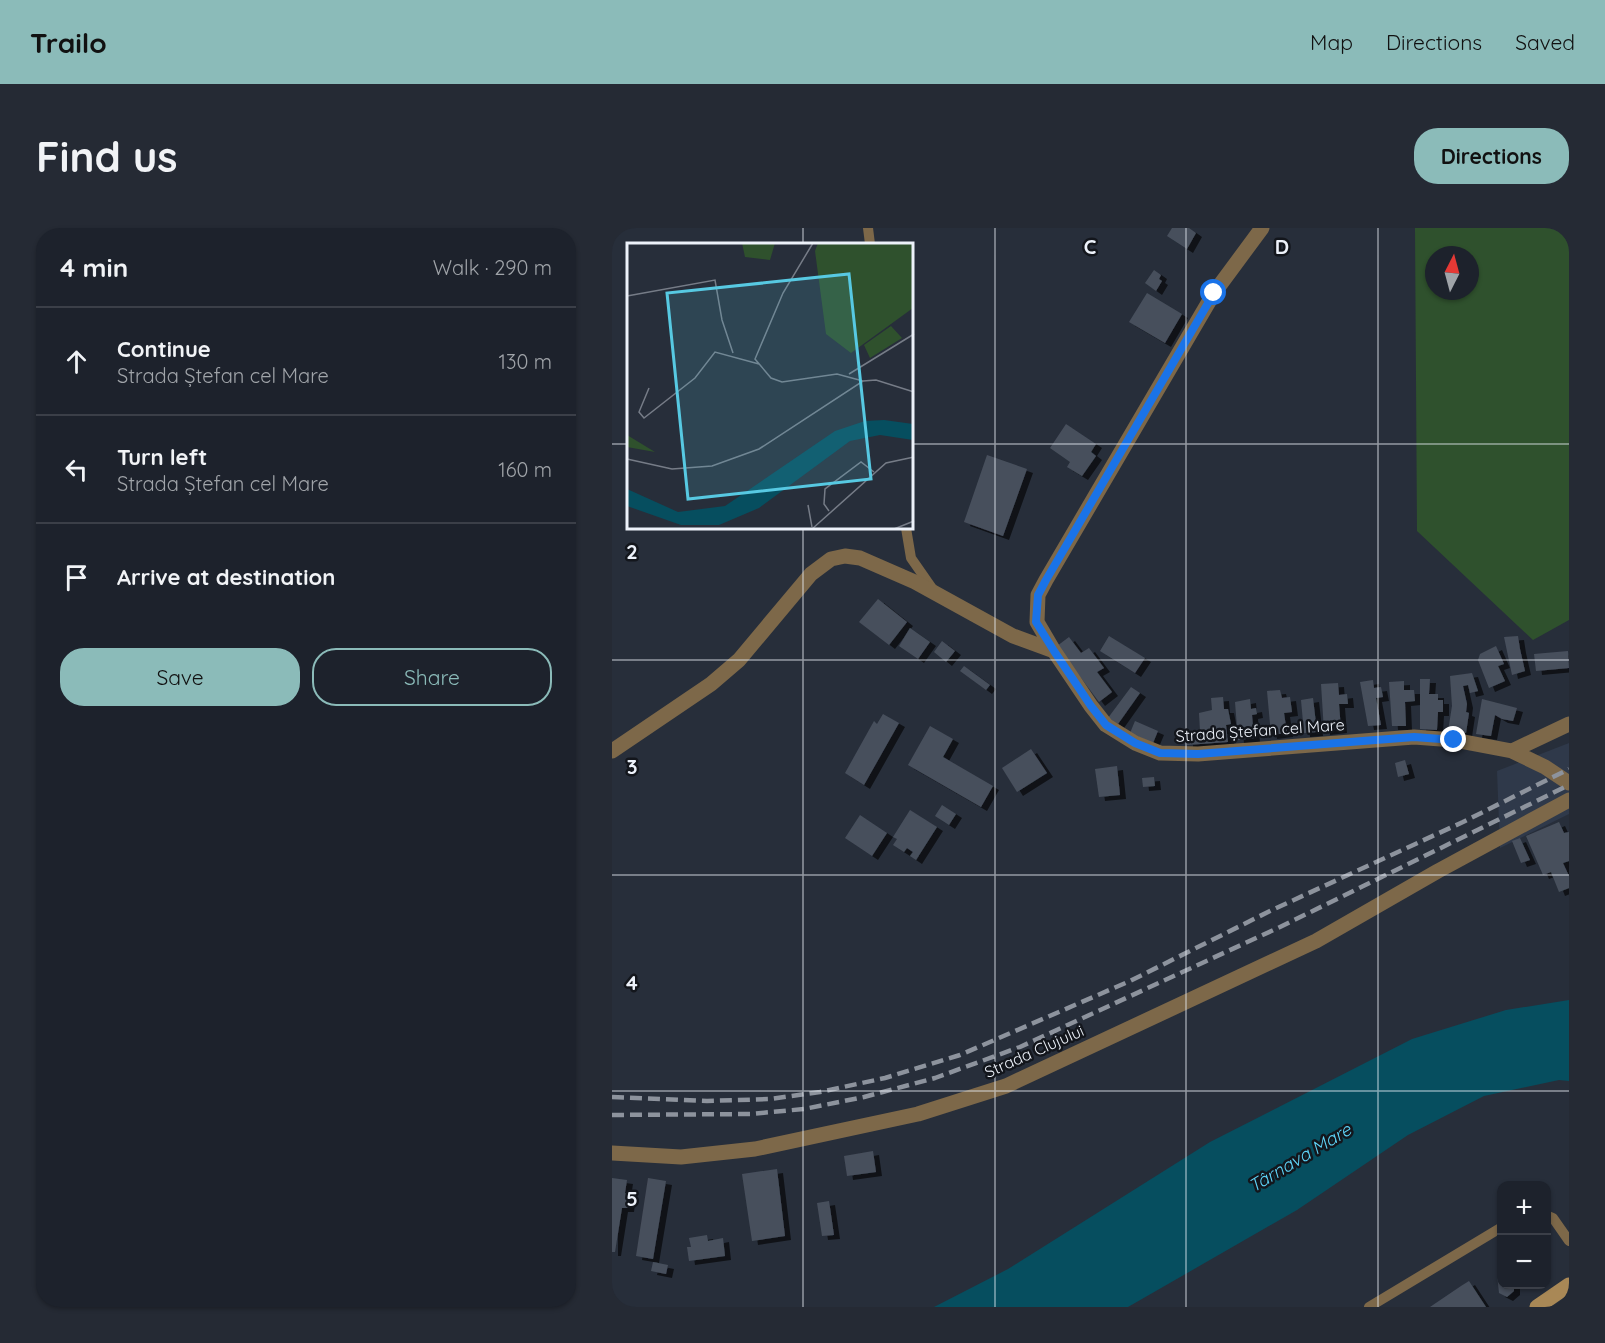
<!DOCTYPE html>
<html lang="en">
<head>
<meta charset="utf-8">
<style>
	body { margin:0; font-family:Quicksand,sans-serif; background:#252a34; color:#f1f3f6 }
	.controls { position:absolute; right:18px; bottom:18px; display:grid; overflow:hidden; border-radius:12px; box-shadow:0 2px 4px #0004 }
	.controls button { width:54px; height:54px; display:grid; place-items:center; padding:0; border:0; border-bottom:2px solid #3b3f48; background:#1d222c; color:#f1f3f6; font:30px sans-serif }
	.compass { position:absolute; left:813px; top:18px; width:54px; height:54px; border-radius:50%; background:#1d222c; box-shadow:0 2px 4px #0004; rotate:6deg }
	.stop { position:absolute; width:18px; height:18px; margin:-14px; border:4px solid #1a73e8; border-radius:50%; background:#fff }
	.stop.end { background:#1a73e8; border-color:#fff; box-shadow:0 2px 6px #0008 }
	.list { margin:0; padding:0; list-style:none }
	h2 { display:flex; justify-content:space-between; align-items:center; height:78px; margin:0; padding:0 24px; font-size:26px }
	h2 small { font-size:20px; font-weight:400; color:#a0a4a9 }
	.list li { display:grid; grid-template-columns:39px 1fr auto; gap:18px; align-items:center; box-sizing:border-box; height:108px; padding:0 24px; border-top:2px solid #3b3f48 }
	.list b { display:block; font-size:22px; white-space:nowrap }
	.list p { margin:0; font-size:20px; white-space:nowrap; color:#a0a4a9 }
	.list em { font-size:20px; font-style:normal; color:#a0a4a9 }
	.actions { display:flex; gap:12px; padding:18px 24px }
	.actions a { flex:1; padding:14px 0; border:2px solid #8bbbb9; border-radius:24px; text-align:center; font-size:21px; color:#8bbbb9 }
	.actions .main { background:#8bbbb9; color:#111 }
	.icon { flex:none; width:33px; height:33px; fill:none; stroke:currentColor; stroke-width:2; stroke-linecap:round; stroke-linejoin:round }
	.map { position:relative; flex:none; width:957px; height:1079px; overflow:hidden; border-radius:24px }
	header { display:flex; align-items:center; gap:36px; box-sizing:border-box; height:84px; padding:0 30px; background:#8bbbb9; color:#111 }
	header strong { font-size:28px }
	nav { display:flex; gap:33px; margin-inline-start:auto; font-size:21px }
	.intro { display:flex; align-items:center; justify-content:space-between; box-sizing:border-box; height:144px; padding:0 36px }
	h1 { margin:0; font-size:42px }
	.button { padding:15px 27px; border-radius:24px; background:#8bbbb9; color:#111; font-size:21px; font-weight:700 }
	main { display:flex; gap:36px; padding:0 36px }
	aside { flex:1; background:#1d222c; border-radius:24px; box-shadow:0 2px 4px #0004 }
	.map>svg:first-child { display:block }
	.built { fill:#2f394a }
	.green { fill:#2f512d; fill-rule:evenodd }
	.water { fill:#064e5f }
	.building { fill:#474f5c; filter:url(#shadow) }
	.lines { fill:none; stroke-linecap:round; stroke-linejoin:round }
	.lane { stroke:#7d6849; stroke-width:10 }
	.street { stroke:#7d6849; stroke-width:15 }
	.secondary { stroke:#a98856; stroke-width:15 }
	.rail { stroke:#8d939d; stroke-width:4.5; stroke-dasharray:12 6; stroke-linecap:butt }
	.route { stroke:#1a73e8; stroke-width:8 }
	.grid { fill:none; stroke:#edf2fa; stroke-width:1.5; stroke-opacity:0.55 }
	.labels { text-anchor:middle; stroke-width:5; stroke-linejoin:round; paint-order:stroke }
	.street-label { font-size:16px; fill:#edf2fa; stroke:#13161c }
	.water-label { font-size:18px; font-style:italic; fill:#5ed4f8; stroke:#13161c }
	.inset-road { fill:none; stroke:#767c87; stroke-width:1.5 }
	.view { fill:#57c9e2; fill-opacity:0.15; stroke:#57c9e2; stroke-width:3 }
	.inset-edge { fill:none; stroke:#edf2fa; stroke-width:3 }
	.grid-label { font-size:20px; text-anchor:middle; font-weight:bold; fill:#edf2fa; stroke:#13161c; stroke-width:5; stroke-linejoin:round; paint-order:stroke }
</style>
</head>
<body>
<header>
<strong>Trailo</strong>
<nav><a>Map</a><a>Directions</a><a>Saved</a></nav>
</header>
<div class="intro"><h1>Find us</h1><a class="button">Directions</a></div>
<main>
<aside>
<h2>4 min<small>Walk · 290 m</small></h2>
<ul class="list">
<li><svg class="icon" aria-label="ahead" viewBox="0 0 24 24"><path d="M12 20V5M6 11l6-6 6 6"/></svg><div><b>Continue</b><p>Strada Ștefan cel Mare</p></div><em>130 m</em></li>
<li><svg class="icon" aria-label="left" viewBox="0 0 24 24"><path d="M17 20v-9H6M10 6l-5 5 5 5"/></svg><div><b>Turn left</b><p>Strada Ștefan cel Mare</p></div><em>160 m</em></li>
<li><svg class="icon" aria-label="arrive" viewBox="0 0 24 24"><path d="M6 21V4h12l-3 4 3 4H6"/></svg><div><b>Arrive at destination</b></div></li>
</ul>
<div class="actions"><a class="main">Save</a><a>Share</a></div>
</aside>
<div class="map">
<svg width="957" height="1079" viewBox="0 0 957 1079">
	<defs>
		<filter id="shadow"><feDropShadow dx="6" dy="4" stdDeviation="0" flood-color="#0009"/></filter>
	</defs>
	<rect width="100%" height="100%" fill="#272e3a"/>
	<path class="built" d="M957,515v71l-69,34 -3,-77z"/>
	<path class="green" d="M803,0h154v392l-36,20 -116,-109zM822,27h36v36h-36z"/>
	<path class="water" d="M957,772v81l-10,-1 -75,16 -76,39 -111,75 -169,97h-194l74,-38 202,-127 202,-103 94,-29z"/>
	<path class="building" d="M560,0h17l7,5 -9,16 -20,-13z
		M542,42l7,5 -2,4 3,2 -6,10 -11,-8z
		M535,65l35,21 -17,29 -36,-21z
		M454,196l30,20 -5,8 5,4 -14,20 -15,-9 3,-5 -20,-14z
		M375,227l40,14 -24,67 -39,-14z
		M266,371l29,23 -18,23 -30,-23z
		M298,400l20,14 -12,17 -19,-13z
		M497,408l36,22 -10,15 -35,-22z
		M906,408l2,13 5,22 -13,4 -8,-38z
		M457,409l12,16 8,-5 15,20 -7,4 15,20 -13,10 -42,-56z
		M330,413l13,10 -9,11 -12,-10z
		M884,418l8,18 -6,2 7,15 -16,7 -11,-28 2,-6z
		M956,423l1,17 -33,3 -2,-17z
		M352,438l26,19 -4,5 -26,-19z
		M860,445l6,18 -8,2 -2,-8 -5,1 4,18 -1,8 3,1 -3,20 -18,-2 4,-25 -2,-30z
		M808,451h10l-1,15h9v6h5v12h-5l-1,18 -17,-1z
		M761,452l1,8 7,-1 2,10 -7,1 5,27 -13,1 -8,-44z
		M792,453v9h10l1,11 -10,1 1,24h-14l-3,-44z
		M726,455l1,12 8,-1 1,10h-9l2,25 -17,2 -3,-47z
		M519,459l9,6 -22,31 -10,-6z
		M668,462l2,8 8,-1 2,15 -8,1 3,20 -16,2 -4,-44z
		M611,469l1,12h4l3,15 -5,1 2,17 -41,3v-15l13,1 -1,-18 13,-3 -1,-12z
		M701,470l4,34 -13,1 -3,-33z
		M638,471l1,10 5,-1 1,6 -5,1 2,23 -16,2 -3,-38z
		M870,471l35,9 -4,13 -11,-2 -7,-4 -4,21 -15,-2z
		M271,486l16,9 -35,62 -19,-12 29,-52 3,3z
		M523,493l23,10 -5,12 -23,-10z
		M318,498l23,13 -10,18 50,29 -12,21 -73,-42z
		M419,521l16,24 -30,19 -15,-24z
		M793,532l4,14 -11,3 -3,-14z
		M505,538l3,29 -21,2 -4,-28z
		M542,549l1,9 -12,1 -1,-9z
		M330,577l14,9 -7,11 -14,-9z
		M298,582l27,17 -21,33 -6,-4 3,-4 -6,-4 -3,4 -11,-7 4,-6 -4,-2z
		M248,587l27,18 -15,23 -27,-18z
		M947,594l5,11 5,-1v29l-6,2 6,13v12l-10,4 -8,-20 -8,3 -17,-39z
		M908,610l10,22 -9,3 -9,-22z
		M261,923l3,21 -29,4 -3,-20z
		M165,941l8,67 -33,5 -10,-67z
		M0,950l15,2 -2,13h5l-2,15h-6l-7,44h-3z
		M36,950l18,3 -13,78 -17,-3z
		M217,973l5,34 -12,1 -5,-33z
		M95,1007l1,6 15,-3 2,18 -36,5 -2,-14h4l-2,-9z
		M41,1034l15,3 -2,9 -15,-3z
		M890,1043v13h12v7l-7,6 -8,-4 -2,-19z
		M857,1053l17,26h-56l31,-21z"/>
	<g class="lines">
		<path class="lane" d="M256,0l2,16
			M294,300l5,30 23,33
			M934,987l7,3 16,23
			M757,1079l133,-80"/>
		<path class="street" d="M650,0l-48,65 -168,287 -8,15 -1,27 17,29 37,55 15,19 29,18 25,10 38,1 216,-17 40,3 58,11 33,16 24,16
			M0,523l99,-67 28,-24 72,-86 20,-15 14,-3 15,2 55,24 98,54 41,15
			M900,523l57,-27
			M0,925l69,4 74,-8 163,-35 88,-28 310,-145 122,-70 131,-71"/>
		<path class="secondary" d="M925,1079l32,-22"/>
		<path class="rail" d="M0,869l95,4 63,-2 50,-7 65,-14 75,-23 170,-74 142,-71 191,-88 106,-53
			M0,887l138,-1 54,-5 60,-12 71,-19 85,-31 260,-120 289,-142"/>
	</g>
	<g class="lines">
		<path class="route" d="M602,65l-168,287 -8,15 -2,27 18,29 37,55 15,19 29,18 25,10 38,1 216,-17 40,3"/>
	</g>
	<path class="grid" d="M191,0v16M383,0v1079M574,0v1079M766,0v1079M0,216h16M300,216h657M191,300v779M0,432h957M0,647h957M0,863h957"/>
	<g class="labels">
		<g class="street-label">
			<text transform="translate(648 502) rotate(-4)" y="6">Strada Ștefan cel Mare</text>
			<text transform="translate(422 823) rotate(-24)" y="6">Strada Clujului</text>
		</g>
		<g class="water-label">
			<text transform="translate(688 930) rotate(-31)" y="6">Târnava Mare</text>
		</g>
	</g>
	<g transform="translate(15 15)">
		<rect width="286" height="286" fill="#272e3a"/>
		<path d="M115,0h33l-5,17 -25,-3zM191,0h95v65l-62,45 -25,-19 -11,-83zM264,83l11,12 -32,20 -6,-13zM0,192l28,17 -28,-5z" fill="#2f512d"/>
		<path d="M257,177l29,4v16l-33,-5 -30,6 -91,67 -40,17h-38l-54,-19v-17l51,23 47,-6 110,-75 30,-10z" fill="#064e5f"/>
		<path class="inset-road" d="M186,0l-30,50 -28,66 16,19 11,4 55,-8 26,7M0,53l88,-16 7,40 11,33M222,131l65,-40M22,145l-10,24 5,6 51,-40 20,-26 44,12M0,216l45,10 40,-3 47,-17 104,-68 13,-1 38,12M181,262l4,22M202,268l-5,-7 1,-15 36,-27 13,10M185,286l74,-66 28,-6M267,286l20,-8"/>
		<path class="view" d="M222,31l22,205 -183,20 -21,-206z"/>
		<rect width="286" height="286" class="inset-edge"/>
	</g>
	<g class="grid-label">
		<text x="478" y="26">C</text>
		<text x="670" y="26">D</text>
		<text x="20" y="331">2</text>
		<text x="20" y="546">3</text>
		<text x="20" y="762">4</text>
		<text x="20" y="978">5</text>
	</g>
</svg>
<div class="controls">
<button>+</button>
<button>−</button>
</div>
<svg class="compass" viewBox="-18 -18 36 36"><path d="M0-13l5 13h-10z" fill="#e53935"/><path d="M0 13l5-13h-10z" fill="#a0a4a9"/></svg>
<div class="stop" style="left:602px;top:65px"></div>
<div class="stop end" style="left:842px;top:512px"></div>
</div>
</main>
</body>
</html>
